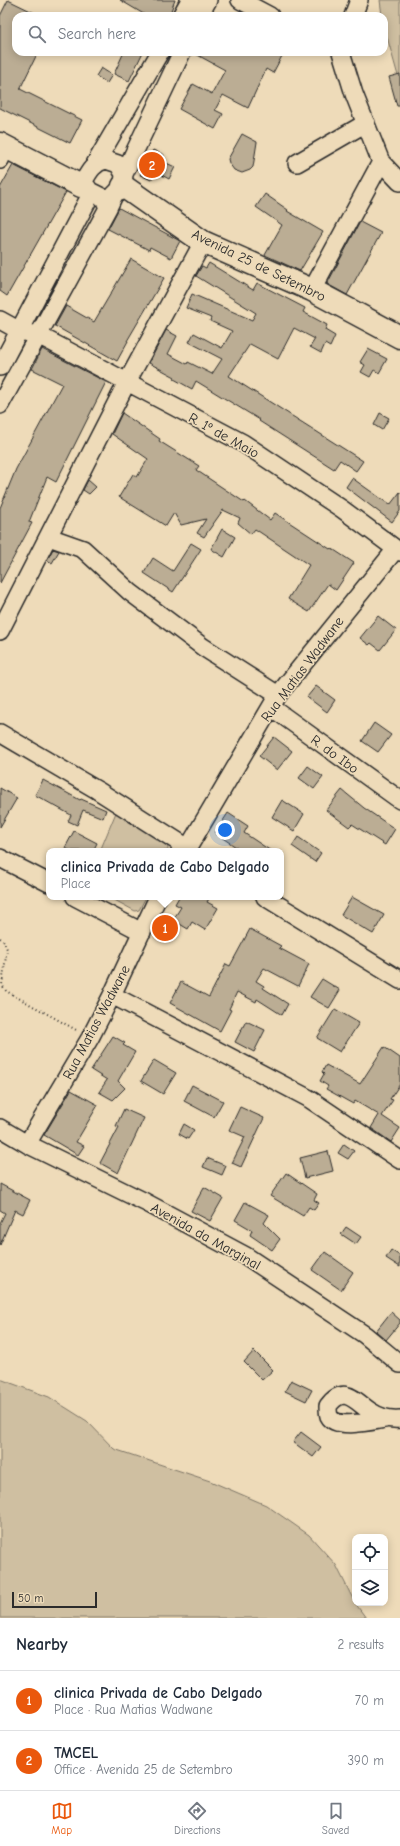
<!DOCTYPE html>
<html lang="en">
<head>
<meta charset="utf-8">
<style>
	body { margin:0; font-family:"Comic Neue",sans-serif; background:#f6f6f7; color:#1f2937 }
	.controls { position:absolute; right:12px; bottom:12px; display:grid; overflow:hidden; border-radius:8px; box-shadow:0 2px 10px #0003 }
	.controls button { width:36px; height:36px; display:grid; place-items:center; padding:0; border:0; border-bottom:1px solid #e0e1e3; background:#fff; color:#1f2937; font:20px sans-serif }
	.scale { position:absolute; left:12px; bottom:10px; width:85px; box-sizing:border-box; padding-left:4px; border:2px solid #2b2b2b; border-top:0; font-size:11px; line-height:14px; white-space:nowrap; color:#2b2b2b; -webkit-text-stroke:3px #eedbb9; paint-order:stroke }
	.you { position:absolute; left:225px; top:830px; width:14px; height:14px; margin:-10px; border:3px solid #fff; border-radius:50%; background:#1a73e8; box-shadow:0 0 0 6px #1a73e833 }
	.badge { display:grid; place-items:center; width:26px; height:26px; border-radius:50%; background:#ea580c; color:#fff; font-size:13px; font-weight:700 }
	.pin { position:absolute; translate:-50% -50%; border:2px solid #fff; box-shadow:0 1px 4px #0006 }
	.popup { position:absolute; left:46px; top:848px; width:238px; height:52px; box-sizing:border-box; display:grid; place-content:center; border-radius:8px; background:#fff; filter:drop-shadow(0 1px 3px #0005); font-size:13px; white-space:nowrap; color:#747a83 }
	.popup b { font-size:15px; color:#1f2937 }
	.popup::after { content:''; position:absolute; left:50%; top:100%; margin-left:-8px; border:8px solid transparent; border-top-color:#fff }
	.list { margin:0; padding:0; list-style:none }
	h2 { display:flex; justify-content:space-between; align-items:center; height:52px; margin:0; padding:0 16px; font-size:17px }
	h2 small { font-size:13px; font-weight:400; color:#747a83 }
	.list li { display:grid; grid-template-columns:26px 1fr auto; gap:12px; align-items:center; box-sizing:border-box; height:60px; padding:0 16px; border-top:1px solid #e0e1e3 }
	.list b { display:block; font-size:15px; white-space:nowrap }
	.list p { margin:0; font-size:13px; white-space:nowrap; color:#747a83 }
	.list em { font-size:13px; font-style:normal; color:#747a83 }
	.icon { flex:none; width:22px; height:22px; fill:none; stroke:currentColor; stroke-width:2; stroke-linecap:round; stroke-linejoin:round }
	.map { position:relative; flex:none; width:400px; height:1618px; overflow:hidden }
	.search { position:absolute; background:#fff; box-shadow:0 2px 10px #0003; left:12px; right:12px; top:12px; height:44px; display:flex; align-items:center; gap:10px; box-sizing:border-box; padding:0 14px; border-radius:12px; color:#747a83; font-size:15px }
	.sheet { height:172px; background:#fff }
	nav { display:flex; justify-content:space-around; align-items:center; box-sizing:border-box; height:56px; border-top:1px solid #e0e1e3; background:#fff; font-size:11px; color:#747a83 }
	nav a { display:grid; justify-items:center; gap:2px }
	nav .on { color:#ea580c }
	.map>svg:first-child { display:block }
	.green { fill:#cfbfa1; stroke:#7d7566 }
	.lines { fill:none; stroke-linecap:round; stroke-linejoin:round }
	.stream { stroke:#756e60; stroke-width:3.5 }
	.building { fill:#bbad94; stroke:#2b2b2b }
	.minor-casing { stroke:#2b2b2b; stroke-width:20 }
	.highway-casing { stroke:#2b2b2b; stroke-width:25 }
	.path { stroke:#2b2b2b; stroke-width:2; stroke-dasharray:1 3; stroke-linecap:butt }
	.minor { stroke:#eedbb9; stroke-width:17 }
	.highway { stroke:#eedbb9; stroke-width:22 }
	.labels { text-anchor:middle; stroke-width:3.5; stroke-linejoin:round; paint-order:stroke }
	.street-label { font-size:14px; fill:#2b2b2b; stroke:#eedbb9 }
</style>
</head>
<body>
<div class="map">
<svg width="400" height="1618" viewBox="0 0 400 1618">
	<rect width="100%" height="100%" fill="#eedbb9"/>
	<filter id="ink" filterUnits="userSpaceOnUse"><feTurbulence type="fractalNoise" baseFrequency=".025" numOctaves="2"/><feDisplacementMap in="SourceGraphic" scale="8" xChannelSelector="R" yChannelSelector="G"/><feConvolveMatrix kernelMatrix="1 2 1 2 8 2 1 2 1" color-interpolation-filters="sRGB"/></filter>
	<g filter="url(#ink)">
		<path class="green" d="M380,0h20v83l-16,-57v-10h-2z
			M117,810l50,28 1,13h-68z
			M109,897h37l-7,13 -4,1z
			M0,1379l49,18 38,24 27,28 96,32 56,24 43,30 27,30 19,38 11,15h-366z"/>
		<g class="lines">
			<path class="stream" d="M172,16l8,-16"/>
		</g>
		<path class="building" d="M8,0l33,16h-25v36h22l-18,37 62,31 -12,23 -70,-35v-92z
			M120,0h55l-6,16h-22z
			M124,52h19l-14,29 -15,-7z
			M192,52h82l8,4 -9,17 -7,-4 -18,39 -25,-13 -8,15 8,4 -8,15 -36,-20 14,-25 19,10 13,-24z
			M101,68l11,7 -5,8 -11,-7z
			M400,74v32h-3l-8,-29z
			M242,134l15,8 -4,25 -3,3 -8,3 -8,-3 -5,-7 -1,-4z
			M153,150l11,5 -2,6 13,6 -6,12 -13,-7 -5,8 -11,-5z
			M13,165l53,27 -59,104 -7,-5v-103z
			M265,194l23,16 -1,1 36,21 -23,39 -35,-16 17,-30 -26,-18z
			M119,208l61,33 -9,17 -21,-11 -1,3 -41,-21z
			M360,222l21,11 -34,62 -20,-11z
			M131,259l33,19 -37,63h1l-11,20 -62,-35 11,-20 28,16z
			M209,263l44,27 4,-7 48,25 -2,4 24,13 -2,5 10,6 -5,11 -5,-3 -4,9 -11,-6 5,-8 -21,-11 -16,31 -28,-15 -21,32 134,85 -7,10 -16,-11 -6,9 -75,-48 1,-1 -64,-39 -4,8 -18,-10 1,-2 -26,-14 17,-33 11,6 -9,18 19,10 1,-2 24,12 10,-15 -33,-17 5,-9 28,15 10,-17 -22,-10 1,-3 -25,-10 6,-14 60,26 4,-7 -60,-37 6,-10 4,2z
			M42,349l64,33 -50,100 -9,-5 -18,45 3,1 -32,60v-75l16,-39 46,-85 -30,-15z
			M368,349l19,10 -8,14 -5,-3 -4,7 -9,-5 4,-7 -5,-3z
			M122,413l38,26 -1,2 40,25 -3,4 48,32 1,-1 25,19 5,-7 55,36 1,-1 23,15 -18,27 -8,-6 -19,28 -21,-13 21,-34 -54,-36 -4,5 -13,-11 2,-5 -17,-8 -19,27 -7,-4 9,-14 -25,6 -7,-12 -8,13 -47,-29 14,-23 4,3 11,-18 -36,-25z
			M380,413l9,5 -7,12 -8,-5z
			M352,478l38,27 10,-13v19l-8,11 -46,-35z
			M88,480l8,7 -7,7 -6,-4z
			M222,529l13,8 -11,20 -13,-8z
			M191,543l10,6 -28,43 -29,-19 9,-15 20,13z
			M53,549l6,2 -7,12 -5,-3z
			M378,616l18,14 -16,20 -9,-7 -2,2 -9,-7z
			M316,686l19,14 -8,12 -20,-15z
			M374,723l17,12 -13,17 -16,-11z
			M274,737l18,14 -15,19 -18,-14z
			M308,766l15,11 -9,12 -15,-11z
			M43,780l37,20 1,-1 25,11 -3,8 -20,-8 -6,15 -9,-4 3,-6 -36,-20z
			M0,788l17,10 -17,29z
			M342,790l22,18 31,21 -10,16 -33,-21 -3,3 -23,-17z
			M282,800l22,14 -10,17 -22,-14z
			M228,813l20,13 -4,7 27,18h-29l-27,-18z
			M74,831l23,12 -4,8h-22l-6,-3z
			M298,837l23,16 -6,9 -23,-16z
			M179,897h31l-3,5 11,6 -13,22 -13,-8 -4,7 -15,-9 8,-13 -6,-3z
			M352,897l32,18 -11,19 -32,-19z
			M160,918l16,9 -6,11 -16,-9z
			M250,929l31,17 -2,2 30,16 -11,22 -34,-18 -8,13 8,5 -1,2 25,16 -6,11 -25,-16 -1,3 -19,-10 -8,17 2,1 -11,21 -50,-28 11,-21 28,15 17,-33 4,2z
			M322,979l18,11 -11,18 -19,-11z
			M335,1009l24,14 -19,29 -23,-14z
			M246,1021l19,9 -11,22 -19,-10z
			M113,1036l12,7 -2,2 12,7 -17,29 7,7 -12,12 -14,-8 8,-12 -16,-10z
			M384,1047l16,11v26l-10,15 3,1 -11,16 18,12 -9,14 -20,-14 8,-13 -24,-14 -2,3 -27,-15 2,-3 -8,-5 4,-7 -2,-2 4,-7 34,19z
			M154,1060l22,13 -13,21 -22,-13z
			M192,1085l31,16 -9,16 -30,-16z
			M71,1090l27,15 -22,37 8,4 -6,9 -34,-20z
			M240,1107l24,11 -23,49 -9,-4 13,-26 -16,-7z
			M124,1109l20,9 -26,55 -18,-10 19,-36 -3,-1z
			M184,1124l10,6 -6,9 -9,-5z
			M344,1144l10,7 -6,8 -10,-6z
			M328,1151l5,20 -28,7 -5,-20z
			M207,1158l19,8 -4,9 -19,-8z
			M286,1173l31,21 -3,6 5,3 -5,7 -5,-3 -6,9 -33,-20z
			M0,1184l30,16 -7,14 -8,-4 -15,35v-22l5,-10 -5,-3z
			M204,1187l19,11 -13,23 -19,-10z
			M245,1202l24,13 -5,8 16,16 -8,11 -22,-15 2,-5 -17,-10z
			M346,1227l15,10 -5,7 -15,-10z
			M391,1250l9,6v11l-14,-9z
			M325,1252l28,20 -12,18 -29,-20z
			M391,1312l9,8v3l-14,17 -10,-9z
			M254,1351l19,19 -11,10 -18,-18z
			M291,1380l21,10 -6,11 -21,-10z
			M301,1432l20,15 -8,10 -20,-15z"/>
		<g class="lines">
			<g class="minor-casing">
				<path id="minor" d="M240,0l30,16
					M181,16l9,-16
					M199,16l9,-16
					M353,16l6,-16
					M341,52l13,42 27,68 19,20
					M0,160l6,-13
					M106,160l12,4 6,10 -1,12 -9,9 -6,13 -4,-10 -12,-6 -3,6 -1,-10 -2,-2h-5c7,-12 11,-23 25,-26z
					M297,163l69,-40
					M95,164l65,-112
					M124,174l58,-122
					M312,290l69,-128
					M0,320l20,11 18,4 205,108 99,66 58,43
					M0,367l89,-169
					M0,405l108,-197
					M49,537l34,12 47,43 73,55 75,48
					M0,631l127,-249 76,-140
					M271,707l129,93
					M0,733l97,57 91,58
					M180,851l2,-5 6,2 90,-153 118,-146
					M0,858l49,25
					M75,897l67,35
					M265,897l135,83
					M112,995l196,103 92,62
					M0,1128l27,16 118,58 101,54 119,79 35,29
					M27,1144l63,-106 22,-43 46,-98
					M385,1419c-12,2 -49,11 -56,-3 -1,-3 -1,-7 -1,-10 16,-22 27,-5 42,5 9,6 19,9 30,8"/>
			</g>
			<g class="highway-casing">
				<path id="highway" d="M0,144l81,42
					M123,186l80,56 109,48 88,47"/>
			</g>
			<path class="path" d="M0,938l3,2 4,9 -5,36 4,6 72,40"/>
			<use href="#minor" class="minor"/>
			<use href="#highway" class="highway"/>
		</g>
	</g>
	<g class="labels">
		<g class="street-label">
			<text transform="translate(259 265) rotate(26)" y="5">Avenida 25 de Setembro</text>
			<text transform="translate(224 435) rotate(29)" y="5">R. 1º de Maio</text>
			<text transform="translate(302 669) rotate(-53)" y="5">Rua Matias Wadwane</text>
			<text transform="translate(335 754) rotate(36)" y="5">R. do Ibo</text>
			<text transform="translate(96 1022) rotate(-62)" y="5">Rua Matias Wadwane</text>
			<text transform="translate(206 1236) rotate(29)" y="5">Avenida da Marginal</text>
		</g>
	</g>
</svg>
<div class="controls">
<button><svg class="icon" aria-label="locate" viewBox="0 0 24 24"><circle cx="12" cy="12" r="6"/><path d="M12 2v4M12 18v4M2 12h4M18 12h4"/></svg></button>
<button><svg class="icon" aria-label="layers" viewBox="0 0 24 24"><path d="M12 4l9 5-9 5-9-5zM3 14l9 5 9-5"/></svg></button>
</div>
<div class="scale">50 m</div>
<div class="you"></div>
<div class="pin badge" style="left:165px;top:928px">1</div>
<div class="popup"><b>clinica Privada de Cabo Delgado</b>Place</div>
<div class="pin badge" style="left:152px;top:165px">2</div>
<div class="search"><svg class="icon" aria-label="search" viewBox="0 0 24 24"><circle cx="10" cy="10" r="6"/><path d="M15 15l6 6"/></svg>Search here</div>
</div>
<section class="sheet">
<h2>Nearby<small>2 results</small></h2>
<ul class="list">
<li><span class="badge">1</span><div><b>clinica Privada de Cabo Delgado</b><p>Place · Rua Matias Wadwane</p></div><em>70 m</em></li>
<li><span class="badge">2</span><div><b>TMCEL</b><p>Office · Avenida 25 de Setembro</p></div><em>390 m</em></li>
</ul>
</section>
<nav>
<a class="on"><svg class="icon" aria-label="map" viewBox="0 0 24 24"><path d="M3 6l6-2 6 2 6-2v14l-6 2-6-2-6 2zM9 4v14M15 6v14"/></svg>Map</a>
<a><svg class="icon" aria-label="directions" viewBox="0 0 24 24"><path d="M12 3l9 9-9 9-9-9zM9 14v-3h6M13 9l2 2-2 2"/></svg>Directions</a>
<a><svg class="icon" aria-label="saved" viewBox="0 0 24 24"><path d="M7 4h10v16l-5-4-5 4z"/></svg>Saved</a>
</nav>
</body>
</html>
